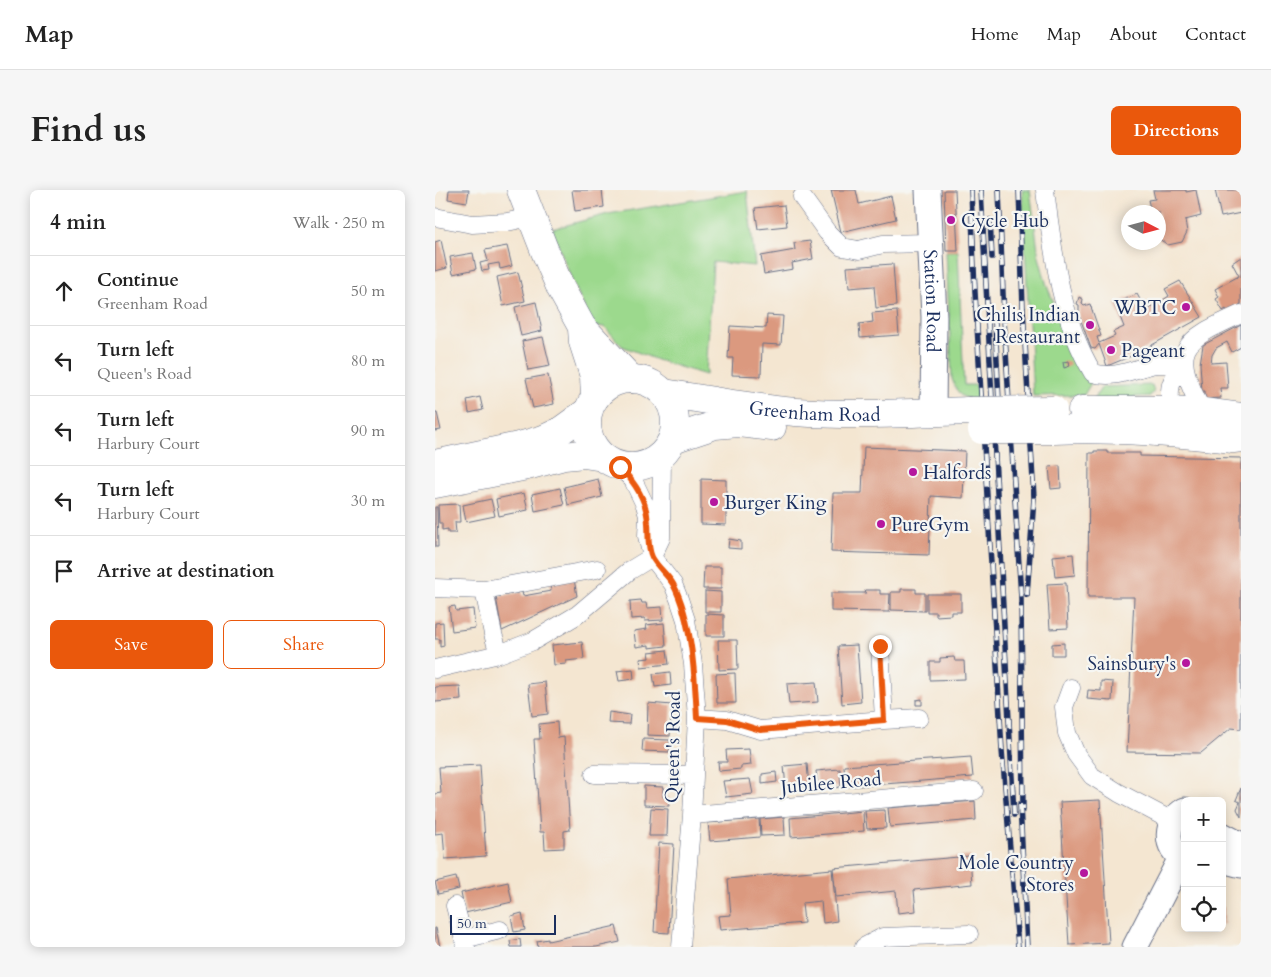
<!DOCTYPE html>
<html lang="en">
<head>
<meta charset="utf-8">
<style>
	body { margin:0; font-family:Cardo,serif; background:#f6f6f6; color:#222 }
	.controls { position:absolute; right:15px; bottom:15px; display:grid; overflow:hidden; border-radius:8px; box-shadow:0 2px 12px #0003 }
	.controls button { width:45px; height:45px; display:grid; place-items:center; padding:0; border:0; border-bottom:1px solid #e0e0e0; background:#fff; color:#222; font:25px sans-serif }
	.compass { position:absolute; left:686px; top:15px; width:45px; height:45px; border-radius:50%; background:#fff; box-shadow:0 2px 12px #0003; rotate:96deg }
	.scale { position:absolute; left:15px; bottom:12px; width:106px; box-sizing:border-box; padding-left:5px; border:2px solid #1b2f5e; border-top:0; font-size:14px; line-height:18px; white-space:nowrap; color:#1b2f5e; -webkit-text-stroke:4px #f6f6f2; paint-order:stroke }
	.stop { position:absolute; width:15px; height:15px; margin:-11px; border:4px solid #ea580c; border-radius:50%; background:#fff }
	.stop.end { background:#ea580c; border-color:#fff; box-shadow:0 1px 5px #0008 }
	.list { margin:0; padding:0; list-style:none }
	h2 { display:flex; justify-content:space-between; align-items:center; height:65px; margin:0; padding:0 20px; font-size:21px }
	h2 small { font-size:16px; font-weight:400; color:#767676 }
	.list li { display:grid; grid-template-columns:32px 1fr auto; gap:15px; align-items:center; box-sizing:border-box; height:70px; padding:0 20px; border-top:1px solid #e0e0e0 }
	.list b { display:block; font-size:19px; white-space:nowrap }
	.list p { margin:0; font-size:16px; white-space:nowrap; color:#767676 }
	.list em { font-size:16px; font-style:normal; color:#767676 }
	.actions { display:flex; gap:10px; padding:15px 20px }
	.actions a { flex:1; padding:11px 0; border:1px solid #ea580c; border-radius:8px; text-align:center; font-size:18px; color:#ea580c }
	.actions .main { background:#ea580c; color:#fff }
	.icon { flex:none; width:28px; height:28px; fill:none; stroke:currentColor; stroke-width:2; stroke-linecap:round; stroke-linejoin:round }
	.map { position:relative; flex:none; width:806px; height:757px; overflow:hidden; border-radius:8px }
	header { display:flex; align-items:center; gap:30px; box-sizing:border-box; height:70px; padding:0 25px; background:#fff; border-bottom:1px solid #e0e0e0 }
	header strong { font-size:24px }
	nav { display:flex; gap:28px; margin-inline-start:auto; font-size:18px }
	.intro { display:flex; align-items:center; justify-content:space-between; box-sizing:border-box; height:120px; padding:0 30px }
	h1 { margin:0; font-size:35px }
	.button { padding:12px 22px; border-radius:8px; background:#ea580c; color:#fff; font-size:18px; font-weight:700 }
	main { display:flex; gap:30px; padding:0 30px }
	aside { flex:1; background:#fff; border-radius:8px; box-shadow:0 2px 12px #0003 }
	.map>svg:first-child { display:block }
	.green { fill:#9cd98d; stroke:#5c8476 }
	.building { fill:#db997f }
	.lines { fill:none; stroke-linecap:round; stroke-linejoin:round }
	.street-casing { stroke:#676f86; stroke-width:19 }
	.secondary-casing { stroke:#676f86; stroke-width:27 }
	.primary-casing { stroke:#676f86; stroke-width:29 }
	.highway-casing { stroke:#676f86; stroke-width:29 }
	.street { stroke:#fff; stroke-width:18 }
	.secondary { stroke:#fff; stroke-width:25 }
	.primary { stroke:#fff; stroke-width:28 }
	.highway { stroke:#fff; stroke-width:28 }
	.rail-casing { stroke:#1b2f5e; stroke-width:5.5 }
	.rail { stroke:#f6f6f2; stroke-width:4; stroke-dasharray:11; stroke-linecap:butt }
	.highway-bridge-casing { stroke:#676f86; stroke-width:29; stroke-linecap:butt }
	.highway-bridge { stroke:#fff; stroke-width:28 }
	.route { stroke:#ea580c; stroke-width:6 }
	.poi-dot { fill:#b5179e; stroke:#f6f6f2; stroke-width:2 }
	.labels { text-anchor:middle; stroke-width:4.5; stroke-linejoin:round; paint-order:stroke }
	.poi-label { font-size:19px; fill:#1b2f5e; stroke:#f6f6f2; text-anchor:start }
	.street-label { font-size:19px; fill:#1b2f5e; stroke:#f6f6f2 }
</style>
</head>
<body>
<header>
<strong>Map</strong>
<nav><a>Home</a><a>Map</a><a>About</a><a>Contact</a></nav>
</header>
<div class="intro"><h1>Find us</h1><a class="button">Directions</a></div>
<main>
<aside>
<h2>4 min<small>Walk · 250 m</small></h2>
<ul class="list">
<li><svg class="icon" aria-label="ahead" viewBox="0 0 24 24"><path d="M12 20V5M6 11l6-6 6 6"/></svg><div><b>Continue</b><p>Greenham Road</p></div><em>50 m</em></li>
<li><svg class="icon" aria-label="left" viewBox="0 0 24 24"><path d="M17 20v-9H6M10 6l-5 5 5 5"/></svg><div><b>Turn left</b><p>Queen's Road</p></div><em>80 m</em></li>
<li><svg class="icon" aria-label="left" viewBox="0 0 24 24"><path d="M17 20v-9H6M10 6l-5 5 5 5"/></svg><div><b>Turn left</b><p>Harbury Court</p></div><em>90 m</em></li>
<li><svg class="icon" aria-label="left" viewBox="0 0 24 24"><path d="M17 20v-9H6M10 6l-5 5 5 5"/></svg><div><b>Turn left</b><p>Harbury Court</p></div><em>30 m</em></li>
<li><svg class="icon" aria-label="arrive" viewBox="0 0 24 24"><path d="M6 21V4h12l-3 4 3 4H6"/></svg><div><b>Arrive at destination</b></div></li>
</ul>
<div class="actions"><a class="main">Save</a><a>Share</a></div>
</aside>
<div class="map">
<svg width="806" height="757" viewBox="0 0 806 757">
	<rect width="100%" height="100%" fill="#f6f6f2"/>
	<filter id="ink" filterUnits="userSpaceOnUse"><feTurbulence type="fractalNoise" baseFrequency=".02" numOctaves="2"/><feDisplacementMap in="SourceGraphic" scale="10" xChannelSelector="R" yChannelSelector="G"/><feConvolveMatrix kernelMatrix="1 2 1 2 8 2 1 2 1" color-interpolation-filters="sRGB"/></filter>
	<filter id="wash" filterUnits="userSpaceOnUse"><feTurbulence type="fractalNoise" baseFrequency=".0096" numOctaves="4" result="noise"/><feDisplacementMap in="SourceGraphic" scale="20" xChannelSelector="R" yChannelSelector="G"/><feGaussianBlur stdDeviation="1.12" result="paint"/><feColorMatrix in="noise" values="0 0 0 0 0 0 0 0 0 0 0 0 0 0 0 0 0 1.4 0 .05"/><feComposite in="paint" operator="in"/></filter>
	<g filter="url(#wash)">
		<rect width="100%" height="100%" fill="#f4e6d1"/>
		<path class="green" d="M587,0h8l9,67 8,29 34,84 13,8 -10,17 -51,1z
			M312,1l8,75 -42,-4 -7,113 -49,-15 -35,-14 -17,-19 -12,-1 -21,-46 -20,-51 56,-15z
			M511,61h12l6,134h12l2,14c-19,-1 -19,-3 -26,-20z
			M717,195l2,6 -4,5 -57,4 9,-13z"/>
		<g id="blocks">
			<path class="building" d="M14,0h20l-2,12 -19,-3z
				M137,0h30l2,17 -29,4z
				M396,0h25l3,14 32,-8 5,23 -55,13z
				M509,0h11l3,61h-12z
				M718,0h33v2l10,-2 5,26 -16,4 2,12 -5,10 -14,3 -9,-6v-27h-8l-3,-12 7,-1z
				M780,0h26v23l-20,4z
				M349,15l3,21 -29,3 -3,-21z
				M6,50l6,28 -12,3v-29z
				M375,51l3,18 -21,4 1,6 -29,5 -3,-18 34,-6 -1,-7z
				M72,56l5,20 -12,3 -1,-6 -11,2 1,5 -7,1 -2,-8 8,-2 -3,-11z
				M38,63l3,16 -23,5 -3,-17z
				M806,67v47l-13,8 -2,-3 -3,2 -7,-12 3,-2 -4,-8 24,-13 -7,-13z
				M458,74l3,42 -20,2 -2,-22 -25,2 -2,-21z
				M83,82l7,29 -22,5 -6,-29z
				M745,91l22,36 -66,37 -29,12 -8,-22 -4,5 -4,-1 -12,-33v-10l-2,-1 2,-7 4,2 -1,5 2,2 6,-2 11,32 -4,1 2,6 16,-7 -2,-4 11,-5 -9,-23 22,-10 9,17 23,-15 -4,-7z
				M101,112l6,29 -21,5 -6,-29z
				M462,121l2,24 -39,3 -1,-14 14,-2 -1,-9z
				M332,125l16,1 -2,29 -19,-1 -1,32 -29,-1 1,-17h-5l2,-32 36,2z
				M806,135v22l-9,5 -5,-10 -11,6 -4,7 -1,8 15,-1 2,26h-8l1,10 -16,1v-8h-3l-2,-27 3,-19z
				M108,147l7,29 -22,4 -6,-29z
				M634,171l1,5 -6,2 -1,-6z
				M113,185l6,29 -21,4 -7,-29z
				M45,207l3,13 -14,3 -2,-13z
				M0,223h2l4,17 -6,1z
				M429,257l101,4 -2,47 -32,-2 -2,59 -98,-3 2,-59h29z
				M659,261h13v2h33v3l101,2v271l-10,-1 -30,25 -74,-1 7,-155h-46l1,-144h5z
				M625,276l1,22 -10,1 -2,-22z
				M163,289l4,18 -34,8 -4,-18z
				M266,289l25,1v45l-25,-1z
				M125,298l4,17 -29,6 -3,-17z
				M89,303l4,17 -29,6 -3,-17z
				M56,309l4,17 -29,6 -3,-17z
				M24,314l1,18h-5l1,11h-8v-4l-6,1v-7h-3l-1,-18z
				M0,317h2l1,40h-3z
				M294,349l12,2v8l-13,-1z
				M638,364l2,21 -20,2 -2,-21z
				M269,377h17v22h-18z
				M139,389l3,17 -75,35 -6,-34 26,-5 1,4 28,-5 -1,-8z
				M631,393l2,45 -18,1 -3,-45z
				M466,399h15v4h9v18l-34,-1v-18h10z
				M430,400h15v4h10l-1,18 -58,-1v-18h35z
				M270,401l16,1v20h-16z
				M492,404h34v18h-10v3l-15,1v-4h-9z
				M206,410l1,3h4l1,5 15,-1 1,13 -18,1v-3l-14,1 -1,-18z
				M20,416l1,5 17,-2 2,19 -23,3 -3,-24z
				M271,424l18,1v21h-18z
				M8,432l1,24 -4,1v-8h-5v-16z
				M229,433l2,23 -17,2v-3l-13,2 -2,-16 13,-2 -1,-4z
				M283,450h19l1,29 -19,1z
				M147,452l2,17 -18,2v3l-12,1 -2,-20z
				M629,453v12h-12v-11z
				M422,455l4,57 -19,2 -4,-58z
				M232,460l2,14 -28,3 -1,-8 10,-1 -1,-6z
				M519,467l1,4h9l1,18 -35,1v-18h10v-4z
				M198,479l1,10 -15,2 -2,-10z
				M235,482l1,13 -16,2 -2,-13z
				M300,483l1,30h-19l-1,-29z
				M666,491l12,1 -1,19 -25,-2 1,-9 13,1z
				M110,492l3,32 -16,2 -4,-32z
				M381,492l2,20 -29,2 -2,-20z
				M25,496l1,14 -26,2v-15z
				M487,509v6h-6v-5z
				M213,513l24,2 -2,31 -23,-1z
				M174,522l21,3 -1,9 -21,-1z
				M122,532l1,16 6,-1 6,93 -6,1v17l-19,1 -1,-17h-4l-6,-93h6l-1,-15z
				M208,549l27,1 -1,12 -27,-1z
				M314,559l2,16 -10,1v3l-22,2 -1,-9h9l-1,-12z
				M536,567l2,20 -127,10 -2,-21z
				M372,574l2,22 -23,2 -2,-22z
				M45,575l6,91 -41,3 -2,-26 -8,1v-40l6,-1 -2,-26z
				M405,579l1,18 -23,2 -2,-18z
				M341,582l1,10 -15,2v-10z
				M315,589l3,15 -27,3 -3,-16z
				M209,596l19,1v10h6v9l-25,-1z
				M806,598v29l-4,-8 3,-7 -4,-2z
				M665,610l9,143 -40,2 -9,-143z
				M540,611l1,19 -86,7 -2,-19z
				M216,618l17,1 -1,27h-18z
				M450,620l1,18 -19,1 -2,-18z
				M428,621l1,20 -73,6 -1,-19z
				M349,627l1,18 -24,1 -1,-17z
				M324,629l1,18 -50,4 -2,-18z
				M224,653l15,1 -5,89 -15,-1z
				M535,666l2,28 -58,6 2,21 -18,2 -2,-22 -60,6 -3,-29z
				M397,679l5,52 -14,2 -2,-22 -19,2 2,20 -84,7 -2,-14 13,-1 -3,-36z
				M21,687l3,12 -21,5 -3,-12z
				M73,692l4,20 -47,11 -4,-20z
				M787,717h2v17h-2z
				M87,723l3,17 -11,2 -3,-16z
				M181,736l4,16 -24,5h-58l-1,-6 11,-2v2z
				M0,738h1l4,19h-5z
				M85,749l1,8h-10l-1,-6z"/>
		</g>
	</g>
	<g filter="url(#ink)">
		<use href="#blocks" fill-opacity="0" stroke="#676f86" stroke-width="1"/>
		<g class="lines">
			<g class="street-casing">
				<path id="street" d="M610,0c8,62 15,128 48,183 21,6 38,-3 58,-8 11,-2 22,-1 32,-1
					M367,7l25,35 15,15 17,3 24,-6 46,-1
					M0,27l37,7 35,-2 24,-5
					M735,220c-1,-24 -1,-27 13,-46
					M768,222c-34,-64 -22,-71 38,-98
					M185,277l13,13 12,25 3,11 -1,20 5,21 21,27 6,15 7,21 7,44 4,54 -5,97 -11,132
					M0,398l49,2 113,-21
					M49,400l9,44 6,20
					M0,479l64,-15 34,-13 44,-26 52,-44 23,-14 9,-19 1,-82
					M636,498l-7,19 3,26 9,21 16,22 27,17 53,28
					M262,528l30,2 33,10 124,-10 -4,-74
					M449,530l35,-2
					M159,584l100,1
					M257,625l282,-24
					M20,716l11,41
					M29,749l36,-9
					M429,757l19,-10 86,-3"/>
			</g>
			<g class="secondary-casing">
				<g id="secondary">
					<path id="s1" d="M493,0l6,127 -1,95"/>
					<path d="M750,620c-20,11 -22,39 0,49"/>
					<path d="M787,645l19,10"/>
					<path d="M787,670l19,5"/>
					<path d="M700,757l46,-89"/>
				</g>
			</g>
			<g class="primary-casing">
				<path id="primary" d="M86,0l23,59 17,40 21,38 49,52
					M147,139l1,13 11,34 1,22"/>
			</g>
			<g class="highway-casing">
				<g id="highway">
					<circle cx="196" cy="233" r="44"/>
					<path id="s2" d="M229,203c44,7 88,15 132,19 57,4 115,1 172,-1"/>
					<path d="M647,220h88l33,2 38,5"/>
					<path d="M618,240c61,-3 120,3 180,9l8,-1"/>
					<path d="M238,249l42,-14 23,-2 34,4"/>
					<path d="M0,274l84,-18 25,-7 15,-7 29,-21"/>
					<path d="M0,294l92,-18 37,-10 20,-2 19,3"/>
				</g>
			</g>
			<use href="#street" class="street"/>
			<use href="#secondary" class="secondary"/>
			<use href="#primary" class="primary"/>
			<use href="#highway" class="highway"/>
			<g class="rail-casing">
				<path id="rail" d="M536,0l4,102 27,458 16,197
					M546,0l33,625
					M564,0l5,129 17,279 2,212
					M584,0l4,118 11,190 -7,97
					M555,30l2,37
					M560,132l6,118
					M585,614l7,143"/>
			</g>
			<use href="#rail" class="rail"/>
			<g class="highway-bridge-casing">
				<path id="highway-bridge" d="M533,221l85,-1
					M547,240h71"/>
			</g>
			<use href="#highway-bridge" class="highway-bridge"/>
		</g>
	</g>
	<g class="lines" filter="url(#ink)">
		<path class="route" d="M185,277c15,16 27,33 28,56 1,11 -1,24 4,34 5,10 15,17 21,27 19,35 22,94 24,134l30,2 33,10 124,-10 -4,-74"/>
	</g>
	<g class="poi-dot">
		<circle cx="516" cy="30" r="5"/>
		<circle cx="751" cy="117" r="5"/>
		<circle cx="655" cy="135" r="5"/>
		<circle cx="676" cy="160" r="5"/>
		<circle cx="478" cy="282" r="5"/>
		<circle cx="279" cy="312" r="5"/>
		<circle cx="446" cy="334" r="5"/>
		<circle cx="751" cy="473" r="5"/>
		<circle cx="649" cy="683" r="5"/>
	</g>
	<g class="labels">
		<g class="poi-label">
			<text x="526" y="37">Cycle Hub</text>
			<text x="741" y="124" text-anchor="end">WBTC</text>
			<text x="645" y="131" text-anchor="end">Chilis Indian<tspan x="645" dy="22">Restaurant</tspan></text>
			<text x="686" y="167">Pageant</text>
			<text x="488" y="289">Halfords</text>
			<text x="289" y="319">Burger King</text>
			<text x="456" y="341">PureGym</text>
			<text x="741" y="480" text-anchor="end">Sainsbury's</text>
			<text x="639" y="679" text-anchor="end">Mole Country<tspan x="639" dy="22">Stores</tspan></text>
		</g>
		<g class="street-label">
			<text dy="7" stroke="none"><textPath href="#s1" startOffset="111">Station Road</textPath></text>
			<text dy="7" stroke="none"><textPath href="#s2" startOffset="152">Greenham Road</textPath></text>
			<text transform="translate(237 557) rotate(-89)" y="7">Queen's Road</text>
			<text transform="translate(396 592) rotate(-5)" y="7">Jubilee Road</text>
		</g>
	</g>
</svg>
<div class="controls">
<button>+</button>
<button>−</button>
<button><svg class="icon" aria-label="locate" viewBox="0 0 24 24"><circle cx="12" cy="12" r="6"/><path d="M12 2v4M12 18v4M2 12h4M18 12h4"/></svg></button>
</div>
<svg class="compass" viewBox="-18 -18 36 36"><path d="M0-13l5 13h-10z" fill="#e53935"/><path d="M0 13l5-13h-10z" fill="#767676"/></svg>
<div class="scale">50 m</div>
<div class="stop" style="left:185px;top:277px"></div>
<div class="stop end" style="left:445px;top:456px"></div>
</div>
</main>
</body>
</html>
